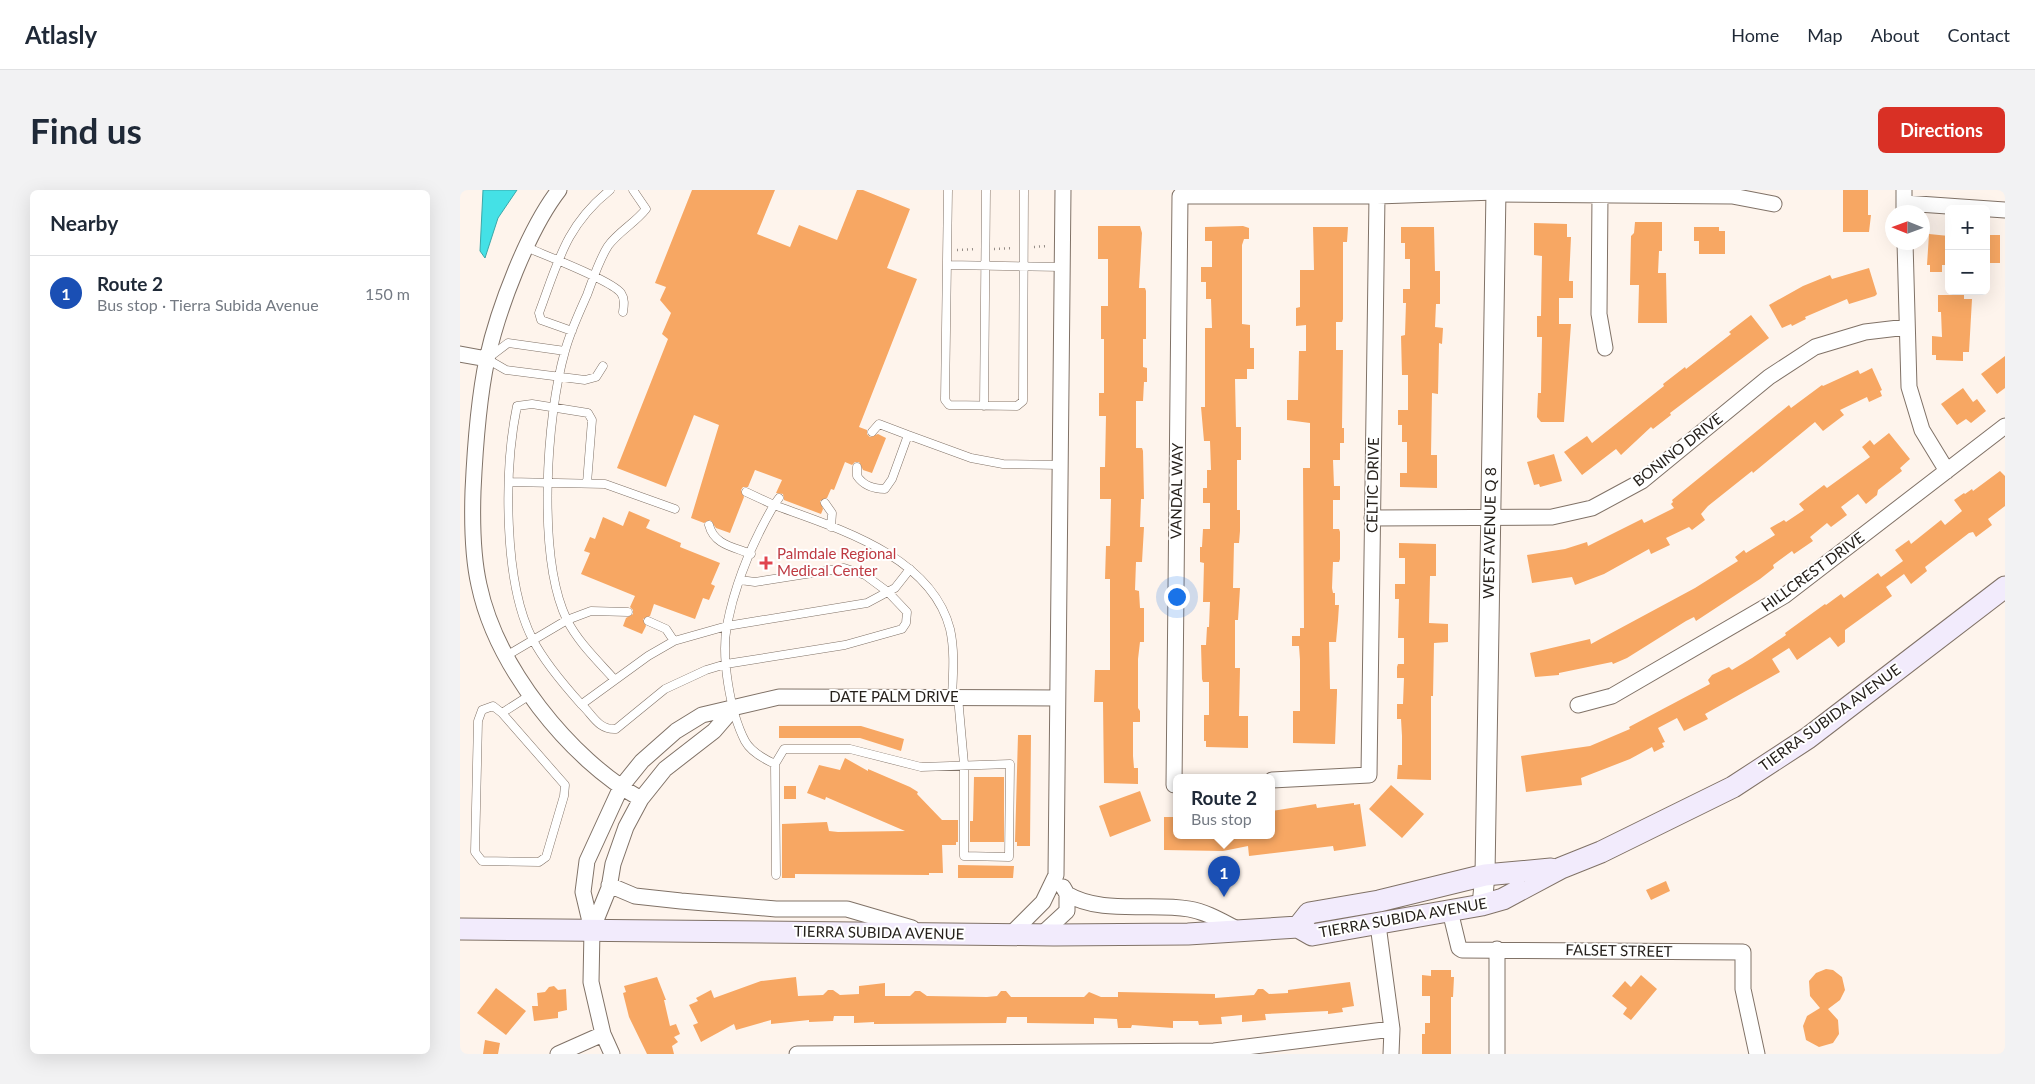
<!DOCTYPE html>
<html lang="en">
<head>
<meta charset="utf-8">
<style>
	body { margin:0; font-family:Lato,sans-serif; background:#f2f2f3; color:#1f2937 }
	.controls { position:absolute; right:15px; top:15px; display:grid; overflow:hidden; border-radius:8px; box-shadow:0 5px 20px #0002 }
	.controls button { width:45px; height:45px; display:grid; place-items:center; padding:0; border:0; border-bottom:1px solid #e0e1e3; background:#fff; color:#1f2937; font:25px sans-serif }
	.compass { position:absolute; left:1425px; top:15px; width:45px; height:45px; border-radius:50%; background:#fff; box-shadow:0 5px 20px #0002; rotate:271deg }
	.you { position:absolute; left:716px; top:406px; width:18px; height:18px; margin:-12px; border:4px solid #fff; border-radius:50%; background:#1a73e8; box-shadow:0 0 0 8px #1a73e833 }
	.badge { display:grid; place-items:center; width:32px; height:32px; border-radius:50%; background:#d93025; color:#fff; font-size:16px; font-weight:700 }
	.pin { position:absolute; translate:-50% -41px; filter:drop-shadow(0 1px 2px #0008) }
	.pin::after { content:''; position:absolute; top:26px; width:18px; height:15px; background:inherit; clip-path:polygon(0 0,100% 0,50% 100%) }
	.popup { position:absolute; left:713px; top:584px; width:102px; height:65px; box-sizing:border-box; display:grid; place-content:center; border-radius:8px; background:#fff; filter:drop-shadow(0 1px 4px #0005); font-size:16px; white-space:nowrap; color:#747a83 }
	.popup b { font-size:19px; color:#1f2937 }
	.popup::after { content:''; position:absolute; left:50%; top:100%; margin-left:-10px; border:10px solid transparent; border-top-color:#fff }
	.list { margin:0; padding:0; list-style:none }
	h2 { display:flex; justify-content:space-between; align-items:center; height:65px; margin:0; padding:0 20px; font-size:21px }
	h2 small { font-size:16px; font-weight:400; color:#747a83 }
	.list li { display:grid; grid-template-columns:32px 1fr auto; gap:15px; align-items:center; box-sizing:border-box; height:75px; padding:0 20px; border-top:1px solid #e0e1e3 }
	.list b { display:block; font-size:19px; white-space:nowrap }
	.list p { margin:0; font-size:16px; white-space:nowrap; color:#747a83 }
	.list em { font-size:16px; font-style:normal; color:#747a83 }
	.map { position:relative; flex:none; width:1545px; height:864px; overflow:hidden; border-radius:8px }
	header { display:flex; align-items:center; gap:30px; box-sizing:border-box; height:70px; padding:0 25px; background:#fff; border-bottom:1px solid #e0e1e3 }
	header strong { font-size:24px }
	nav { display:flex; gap:28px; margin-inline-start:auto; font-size:18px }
	.intro { display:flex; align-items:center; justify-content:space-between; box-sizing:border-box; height:120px; padding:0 30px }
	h1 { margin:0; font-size:35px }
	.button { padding:12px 22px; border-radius:8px; background:#d93025; color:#fff; font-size:18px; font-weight:700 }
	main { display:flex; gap:30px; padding:0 30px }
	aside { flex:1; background:#fff; border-radius:8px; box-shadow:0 5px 20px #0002 }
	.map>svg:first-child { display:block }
	.water { fill:#44e1e6; stroke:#3ba7a9 }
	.building { fill:#f7a763 }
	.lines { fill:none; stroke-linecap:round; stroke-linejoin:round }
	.service-casing { stroke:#807267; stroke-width:9 }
	.minor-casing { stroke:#807267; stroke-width:17 }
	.tertiary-casing { stroke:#807267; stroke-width:21 }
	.secondary-casing { stroke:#807267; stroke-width:23 }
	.path { stroke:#948c86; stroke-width:2.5; stroke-dasharray:1 4; stroke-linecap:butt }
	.service { stroke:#fff; stroke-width:8 }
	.minor { stroke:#fff; stroke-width:15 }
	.tertiary { stroke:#fff; stroke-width:19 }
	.secondary { stroke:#f2ebfc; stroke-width:21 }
	.health-dot { fill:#e0444e; stroke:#fff; stroke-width:2 }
	.labels { text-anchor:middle; stroke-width:4; stroke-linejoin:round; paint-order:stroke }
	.street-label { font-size:15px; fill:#26211c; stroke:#fff }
	.health-label { font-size:15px; fill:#be3a42; stroke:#fff; text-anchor:start }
</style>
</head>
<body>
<header>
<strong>Atlasly</strong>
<nav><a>Home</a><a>Map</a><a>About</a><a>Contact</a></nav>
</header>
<div class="intro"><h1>Find us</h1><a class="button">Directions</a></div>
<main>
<aside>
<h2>Nearby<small></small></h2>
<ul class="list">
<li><span class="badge" style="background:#1a4fb4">1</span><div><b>Route 2</b><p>Bus stop · Tierra Subida Avenue</p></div><em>150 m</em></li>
</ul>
</aside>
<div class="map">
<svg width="1545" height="864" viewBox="0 0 1545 864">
	<rect width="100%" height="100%" fill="#fef4ec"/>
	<path class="water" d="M23,0h34l-19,28 -13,40 -5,-7z"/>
	<path class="building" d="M232,0h83l-18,44 33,13 9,-22 38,15 20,-50h6l47,19 -23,59 30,11 -58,148 8,3v4l3,3 8,-3 8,4 -14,35 -9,-3 -4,-8h-4l-3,3 -7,-3 -11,28 -3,-1 -4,9 -7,3 3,8 -2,5 -37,-14 -1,-6 -7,-1 6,-13 -27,-10 -7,17h-5l-2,3 3,7 -14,36 -14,-5 -6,-8 -6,3 -13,-5 28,-93 -25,-10 -28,72 -49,-19 51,-129 -6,-5 9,-21 -11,-13 6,-13 -11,-4z
		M1383,0h25v25h3l-2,17h-26z
		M1175,32h27v29h-3l-1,22h8l1,50h-29l1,-38h-9l1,-49 3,-3z
		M1074,33l33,1v13h4l-2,44h4v17h-14v26h12l-7,98h-23l-4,-5 1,-24h3l1,-56h-5v-21h4l1,-60 -8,-1z
		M638,36h42l2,7 -3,55h6l1,3v48h-3v28l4,1v14h-3l-1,19h-7v47h6l1,3 1,48h-3l-1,28h4l-2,35h-6l-1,28 4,1 1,17h4v34h-4l-2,17v49l2,3v11h-7v34l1,12h4v16l-34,-1 -1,-81h-9l1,-32h15v-91h-5l1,-33h4l1,-47h-11v-32h5l1,-51h-7v-23h5v-54h-3v-33h7v-47h-10z
		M783,36l6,2v11h-5l-2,6v79l8,1v23h4v21h-7v10h-12l1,48h5v33h-4v50h3v21l-1,12h-5l-1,45h7l-2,32h-3v48h5l-1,48h9v32l-42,-1v-6h-2v-26h5v-33h-6l-1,-3 -1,-34h5l1,-18h2l1,-25h-7l1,-39 -4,-1v-15h2l1,-18h7v-26h-7v-15h4v-18h4l-1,-29h-6l-3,-34h4v-79h7l-1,-29h-5v-17h-5v-15h11v-26h-7v-14z
		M853,37h35l-1,15h-4v77l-1,3h-6v28h7l-1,78h2v15h-4v17h-7l1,26h6v14h-7v29h6l1,3v27l-1,3h-6l-1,26 1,5h2v12h4l-1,15 -2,22h-7l1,47h7v4l-2,51 -42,-1v-32h7v-51l-1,-14h-7v-10h8v-8h4l-1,-160h7v-45l-23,-3v-20h11l1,-49h7v-26l-10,1v-18l4,-1v-37h14z
		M941,37h33l1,44h5v33h-4l-1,23 8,1 -1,16 -3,-1 -1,51 -6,-1 -1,62h6v33l-37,-1v-14h7v-31h-5v-17h-4v-15h10v-35h-6l-1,-39 4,-1 1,-32h-3v-14h7v-30h-5v-16h-4z
		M1234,37h25v4h6v23h-26v-13h-5z
		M1469,44l20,2v29h-7v7h-12v-7h-3z
		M1526,45h14v28h-14z
		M1409,78l8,26 -2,2 -26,8 -2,-5 -42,18 1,2 -14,7 -1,-2 -9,4 -13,-23 34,-19 27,-11 2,4z
		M1478,105h26v4h8l-3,53h-6v9l-27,-1v-5h-4v-19l10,1 -1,-25h-3z
		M1291,125l18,23 -99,75 1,2 -18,14 -2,-2 -30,28 -5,-6 -34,26 -18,-23 23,-16 5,7 72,-57 -1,-2 22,-17 1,2 45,-35 -2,-2z
		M1545,166v32l-8,6 -16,-20z
		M1412,178l10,22 -2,1 2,5 -13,6 -2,-5 -27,13 4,5 -21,16 -8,-9 -62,51 -1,-2 -44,35 -7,8 4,6 -13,10 -3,-3 -23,11 4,7 -19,9 -2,-5 -45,25 -29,11 -3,-8 -40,6 -5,-28 38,-6 22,-7 1,4 54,-27 2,4 30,-15 -3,-4 2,-2 -1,-2 117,-95 2,3 31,-23 1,1 35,-16 2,4z
		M1503,198l10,14 4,-3 9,12 -15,12 -5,-4 -9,6 -16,-21z
		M1429,243l21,26 -10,9 2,3 -24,19 -1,5 -11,9 -8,-10 -17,13 6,8 -16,12 -4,-4 -17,14 3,4 -19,13 -2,-3 -19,14 1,3 -14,11 -64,42 -2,-4 -8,4 -59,37 -14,6 -1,-2 -53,11v2l-24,2 -5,-24 60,-14 1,5 104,-56 43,-27 -3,-4 9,-7 2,3 29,-18 -5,-7 14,-8 2,2 18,-12 -5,-6 25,-19 3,3 43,-31 -8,-10 8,-7 4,5z
		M1094,264l8,27 -22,6 -1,-3 -5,1 -7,-23z
		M1540,281l5,5v30l-17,13 4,6 -16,12 -3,-5 -4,1 -44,34 2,4 -16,13 -7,-10 -18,13 6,9 -47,34v12l-7,5 -8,-10 -33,23 -8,-12 -17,11 8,13 -75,42 3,5 -24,12 -7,-13 -19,10 7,14 -3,1 2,4 -10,5 -2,-5 -22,12 -49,19 1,7 -56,7 -5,-36 69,-10 40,-17 -1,-2 81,-43 -2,-4 4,-5 17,-8 3,3 20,-12 34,-23 -1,-2 40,-29 1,1 15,-11 3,4 34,-25 3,4 22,-16 -8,-11 14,-10 2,4 30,-24 4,5 17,-14 -8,-11 10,-7 1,1 7,-5 1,2z
		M169,321l21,9 -4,8 35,15 -1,4 40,16 -9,21 4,2 -6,14 -6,-2 -8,21 -41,-15 -4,12 -7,3 3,7 -4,8 -19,-8 3,-8 7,-4v-4l-3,-3 5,-11 -54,-22 9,-21 -6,-2 6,-14 5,2 8,-22 20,9z
		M939,353l37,1v32h-6l-1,47 19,1v18l-14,1 -1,53h-2v84l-34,-1 1,-14h4v-29l-1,-17h-4v-15h6l1,-26h-7v-11l1,-3h6v-26h-6l1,-39h-4v-15h10v-26h-6z
		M319,536h82l43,13 -3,12 -41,-13h-81z
		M558,545h13l-1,111h-13v-4h-2z
		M385,568l23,13v-2l42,18 8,5 -1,2 25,26h16v22h-2v3h-14l1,28h-14v2l-134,-1v4h-13v-54l45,-2 2,9 9,1 67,-1 -79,-34 -1,3 -18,-7 12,-28 21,5z
		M514,587h30v65h-34v-21h3z
		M931,595l33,29 -22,24 -33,-29z
		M324,596h12v13h-12z
		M680,601l11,30 -41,16 -11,-31z
		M894,613v2l6,-1 6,42 -32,5 -1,-5 -84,10 -1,-10 -25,5 -59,-1v-33h12v19h96v-25l44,-7 1,4z
		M498,675l56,1 -1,12h-55z
		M1206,691l4,10 -19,9 -5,-10z
		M1366,779l7,1 9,7 3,13 -5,10 -12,9 10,11 1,14 -6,9 -14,4 -13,-7 -3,-14 4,-10 13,-8 -10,-12 -1,-15 7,-8z
		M971,780h20v7h3l-1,20h-2v57h-29v-20h3v-11h5v-27h-8v-21l9,1z
		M1181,785l16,14 -26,31 -8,-6 4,-6 -15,-12 13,-15 6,6z
		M197,787l9,23h-2l6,26 6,-2 4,10 -6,3 4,5 -6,4 2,8h-27l-18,-37 -6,-24 3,-1 -2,-6z
		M336,787l2,19 25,-1 5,-5h5l7,5 19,-1v-8l26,-3v13h25l5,-5h5l7,5 60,1 10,-1 4,-5h5l5,6h73l5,-5 12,5h17v-5l97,2v4l39,-3 4,-6h5l6,5 19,-1v-3l62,-8 4,24 -12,2 1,4 -15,2v-3l-63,3 1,6 -24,2v-7l-21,2 1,7 -23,1 -1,-4h-25v7l-41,-3 -1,3h-13l-1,-9 -23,-1v6l-67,-1v-6h-20l-1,6 -132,1v-2l-20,1v-7h-20l-1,5 -24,1v-2l-38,4v-4l-35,10 -2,-6 -33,18 -8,-17 5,-2 -9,-18 9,-4 -2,-3 15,-8 3,8 47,-17z
		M94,796l4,4 8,-1 1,21 -9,2v6l-24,3 -2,-15h6l-1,-13 8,-1 4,-5z
		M36,798l30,23 -20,24 -29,-22z
		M25,850l15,3 -2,11h-15z"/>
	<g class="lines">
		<g class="service-casing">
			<path id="service" d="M488,0l-3,210 4,5 68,1 6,-5 1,-211
				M66,57c18,8 85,33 95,46 4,6 3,12 2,19
				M488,75l114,2
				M112,141l-31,-11 -2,-7c19,-51 27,-88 71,-123
				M105,161l-57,-8 -21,16 19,11 79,10 11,-3 7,-11
				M524,216l2,-216
				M448,245l63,23 32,6 57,1
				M397,277v9c7,10 16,13 28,13l7,-10 16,-44 -29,-11 -7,8
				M49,292l96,2 70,25
				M127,293l5,-63 -4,-7 -56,-9 -15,2c-13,63 -14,177 16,234 12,23 31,45 48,64 12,11 17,26 35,25l49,-40 41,-19 20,-6 119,-19 57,-16 4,-6 1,-11 -19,-20 -23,-17 -21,-7 -89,14 -15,-2
				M286,302l28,13 5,-7
				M365,313l7,10 -1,14
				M249,335c5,20 25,22 42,29
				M188,431l18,8 8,12
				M46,466l61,-36 24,-9 37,1
				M154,489c-16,-18 -36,-37 -47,-59 -30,-62 -21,-203 -2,-269 5,-19 14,-38 22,-56 6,-16 12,-35 21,-49 10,-14 27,-23 38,-37l-13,-19
				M122,514l66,-48 26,-15 53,-15 140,-23 28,-15 15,-19
				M42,523l63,72 -1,11 -18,61 -7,5 -57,-1 -7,-9 3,-131 4,-11 11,-4 9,7 28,-18
				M315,574c-11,-5 -24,-12 -30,-23 -15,-29 -24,-84 -18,-116 8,-41 26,-84 47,-120 62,23 157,50 176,124 5,22 3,45 2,68
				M316,685l-1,-111 9,-15h66l71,18 89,-3 -1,93 -45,-1v-92l-6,-67"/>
		</g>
		<g class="minor-casing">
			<path id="minor" d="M99,0c-31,40 -61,119 -72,169 -9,43 -12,88 -14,132 -1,31 -1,63 6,94 17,81 90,174 162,214
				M1444,0v22
				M1036,4l236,2 42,8
				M1140,5l-1,119 6,34
				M1444,13l101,7
				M1445,52l4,145 13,43 25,41
				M0,164l27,5
				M912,328l180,-1 40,-9 50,-27 127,-104 46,-30 50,-15 42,-5
				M1118,515l34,-9 172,-100 221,-170
				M812,590l97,-5 8,-579
				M716,595h-2l6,-589h197l119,-4
				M149,695l26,11 46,5 95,8h71l65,19
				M607,704c35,21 83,8 122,15 18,3 34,13 50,21
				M990,721l9,37 3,2 281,2v37l14,65
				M918,735l14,104 -1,25
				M132,740l17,-42 4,-24 13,-37 15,-28 24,-30 49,-38 19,-22
				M550,745l33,-33 13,-27 7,-685
				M581,745l26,-24v-17l-4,-7
				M1037,759v105
				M98,864l45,-20
				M152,864l-9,-20 -12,-52 1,-52 -9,-38 4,-31 34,-74 21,-26 34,-30 26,-16 77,-18 278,1
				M337,864l417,-3 178,-22"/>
		</g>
		<g class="tertiary-casing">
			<path id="tertiary" d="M1022,715l3,-30 11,-685"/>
		</g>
		<g class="secondary-casing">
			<path id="secondary" d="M838,737l11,-14 70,-12 106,-26 66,-6
				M0,739l594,6 134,-1 110,-7 14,8 170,-30 21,-6 58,-31 40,-16 132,-65 75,-49 197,-151"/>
		</g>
		<path class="path" d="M574,57l13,-1
			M534,59l20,-1
			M497,60l19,-1"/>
		<use href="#service" class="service"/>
		<use href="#minor" class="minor"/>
		<use href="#tertiary" class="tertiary"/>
		<use href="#secondary" class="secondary"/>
	</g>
	<path class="health-dot" d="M303.5 365.5h5v5h5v5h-5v5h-5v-5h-5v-5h5z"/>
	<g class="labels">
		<g class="street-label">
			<text transform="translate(1218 260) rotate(-38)" y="5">BONINO DRIVE</text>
			<text transform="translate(913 295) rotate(-89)" y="5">CELTIC DRIVE</text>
			<text transform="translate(717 301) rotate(-89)" y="5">VANDAL WAY</text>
			<text transform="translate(1030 343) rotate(-89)" y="5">WEST AVENUE Q 8</text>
			<text transform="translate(1353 382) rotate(-36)" y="5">HILLCREST DRIVE</text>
			<text x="434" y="512">DATE PALM DRIVE</text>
			<text transform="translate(1370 528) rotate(-36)" y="5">TIERRA SUBIDA AVENUE</text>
			<text transform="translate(943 728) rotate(-10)" y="5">TIERRA SUBIDA AVENUE</text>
			<text transform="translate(419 743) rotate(1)" y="5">TIERRA SUBIDA AVENUE</text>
			<text transform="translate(1159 761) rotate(1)" y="5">FALSET STREET</text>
		</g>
		<g class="health-label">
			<text x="317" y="369">Palmdale Regional<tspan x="317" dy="17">Medical Center</tspan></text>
		</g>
	</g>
</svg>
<div class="controls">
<button>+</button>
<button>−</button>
</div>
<svg class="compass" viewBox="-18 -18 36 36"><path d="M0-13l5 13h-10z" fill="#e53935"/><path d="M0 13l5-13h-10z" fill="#747a83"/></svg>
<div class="you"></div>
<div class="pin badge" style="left:764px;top:707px;background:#1a4fb4">1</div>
<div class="popup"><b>Route 2</b>Bus stop</div>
</div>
</main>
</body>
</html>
